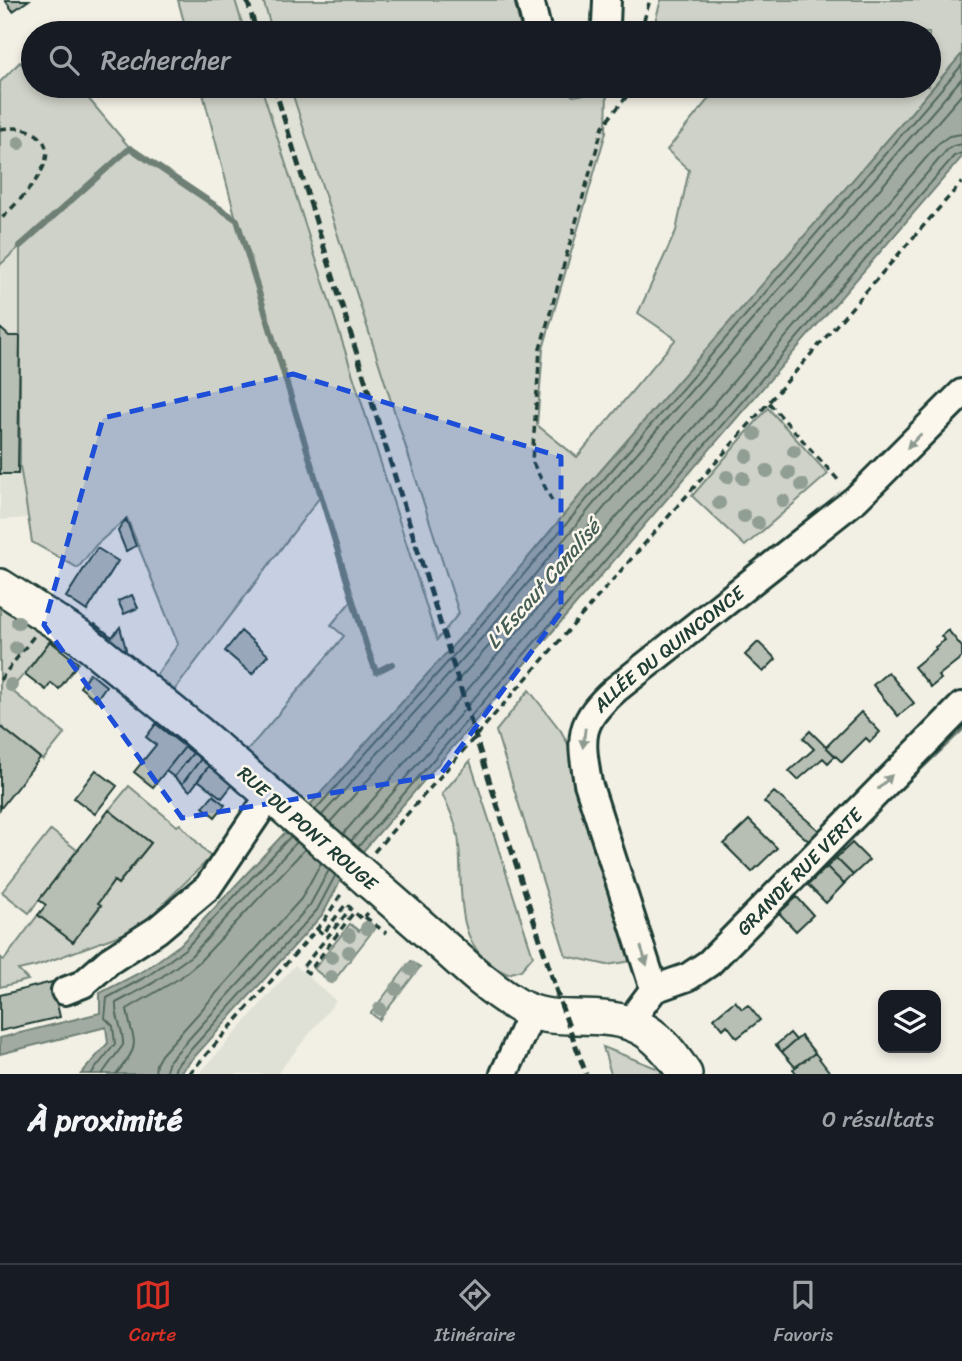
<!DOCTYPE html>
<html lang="fr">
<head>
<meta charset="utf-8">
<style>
	body { margin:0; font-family:Sriracha,sans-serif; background:#20242c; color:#f1f3f6 }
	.controls { position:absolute; right:21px; bottom:21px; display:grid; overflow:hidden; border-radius:14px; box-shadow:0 4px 10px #0003 }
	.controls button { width:63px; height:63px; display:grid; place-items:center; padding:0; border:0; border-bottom:2px solid #363941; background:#171b24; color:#f1f3f6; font:35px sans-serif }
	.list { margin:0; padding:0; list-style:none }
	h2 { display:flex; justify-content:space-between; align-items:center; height:91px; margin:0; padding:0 28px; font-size:30px }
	h2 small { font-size:23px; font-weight:400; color:#9ea1a6 }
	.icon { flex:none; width:38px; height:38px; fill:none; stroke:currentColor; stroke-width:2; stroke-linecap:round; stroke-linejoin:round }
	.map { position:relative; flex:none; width:962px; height:1074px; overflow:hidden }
	.search { position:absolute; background:#171b24; box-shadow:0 4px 10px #0003; left:21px; right:21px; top:21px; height:77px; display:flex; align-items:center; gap:18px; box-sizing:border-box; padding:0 24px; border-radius:38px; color:#9ea1a6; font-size:26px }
	.sheet { height:189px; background:#171b24 }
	nav { display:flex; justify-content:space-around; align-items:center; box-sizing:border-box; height:98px; border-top:2px solid #363941; background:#171b24; font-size:19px; color:#9ea1a6 }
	nav a { display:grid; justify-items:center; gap:4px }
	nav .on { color:#d93025 }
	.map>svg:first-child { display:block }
	.built { fill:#e0e1d6 }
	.green { fill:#cfd2c8; stroke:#77887e; stroke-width:2 }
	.water { fill:#a2aba1; stroke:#6e7f75; stroke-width:2 }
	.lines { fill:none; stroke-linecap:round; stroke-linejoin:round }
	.shore { stroke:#536960; stroke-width:2 }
	.stream { stroke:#6e7f75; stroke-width:6 }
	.building { fill:#b7beb3; stroke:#1f3d34; stroke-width:2 }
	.minor-casing { stroke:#1f3d34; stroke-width:32 }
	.major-casing { stroke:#1f3d34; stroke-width:38 }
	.path { stroke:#1f3d34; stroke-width:3.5; stroke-dasharray:7 5; stroke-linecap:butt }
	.minor { stroke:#fbf7ec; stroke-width:26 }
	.major { stroke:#fbf7ec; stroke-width:33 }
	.rail { stroke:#1f3d34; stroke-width:5; stroke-dasharray:10 5; stroke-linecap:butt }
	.major-bridge-casing { stroke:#1f3d34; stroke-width:38; stroke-linecap:butt }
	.major-bridge { stroke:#fbf7ec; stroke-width:33 }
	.tree { fill:#919e94 }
	.oneway { fill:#8d9a90 }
	.marked { fill:#1d4ed8; fill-opacity:0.2; stroke:#1d4ed8; stroke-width:5; stroke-dasharray:14 9; stroke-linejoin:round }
	.labels { text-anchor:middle; stroke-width:5; stroke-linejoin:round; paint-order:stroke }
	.street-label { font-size:19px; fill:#1f3d34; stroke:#fbf7ec }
	.water-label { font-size:21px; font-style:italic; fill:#465e55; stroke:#fbf7ec }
</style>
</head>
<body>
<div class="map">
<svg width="962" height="1074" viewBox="0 0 962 1074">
	<rect width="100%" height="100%" fill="#f2f0e5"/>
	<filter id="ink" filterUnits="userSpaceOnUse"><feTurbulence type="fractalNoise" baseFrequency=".0143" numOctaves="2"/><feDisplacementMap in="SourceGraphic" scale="14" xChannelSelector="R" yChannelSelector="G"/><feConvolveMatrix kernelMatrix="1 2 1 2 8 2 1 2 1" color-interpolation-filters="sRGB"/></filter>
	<g filter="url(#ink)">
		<path class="built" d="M235,0h28l10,33h-28z
			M261,86h29l169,527 -23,28z
			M20,246v219l8,53 -28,2v-255z
			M295,965l41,36 -59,73h-78z"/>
		<path class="green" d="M178,0h57l10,33h-58z
			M263,0h251l8,33h-249z
			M661,0h301v54l-364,420 -122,146 -166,185 -64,-53 98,-116 -13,-11 21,-25 -32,-103 -147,195 -18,-15 23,-33 -51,-126 -31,27 -18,23 -46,-26 -12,-76v-220l-20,19v-183l20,-20 2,2 11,-10v32h45l52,62 106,71 -35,-133h60l176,554 22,-27 -169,-527h272l11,10 34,-5 -1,41 -63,217 -6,76 40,32 99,-118 -38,-26 38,-82 13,-61 -22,-20 52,-64h210v-53h-264l-11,-8z
			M768,408l60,66 -83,72 -53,-50z
			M0,606l51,34 -40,50 54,43 -22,27 -43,-34z
			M529,690l32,41 14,26 57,204 -25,4 -41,-9 -70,-225z
			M470,761l63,195 -12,14 -13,4c-6,-3 -14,-6 -19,-11 -35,-28 -26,-78 -30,-118 -1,-18 -9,-35 -17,-51z
			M129,786l48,40 3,-2 31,33 -72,71 -103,38 -18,4 10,10 -28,7v-30l4,3 34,-45 35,26 28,-35 -3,-3 16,-22 4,3 33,-41 -42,-33z
			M51,830l26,20 -48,63 -27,-21z
			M367,921l8,7 -43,55 -18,-14 36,-45 9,7z
			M411,961l9,6 -41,53 -8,-7z
			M603,1047l61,24 1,3h-54z"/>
		<path class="water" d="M962,54v103l-617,715 -22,42 -144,160h-98l27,-31 -2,-16 -106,27v-16l100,-25v-20l45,-23 36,-26 111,-119 184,-205 122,-146z"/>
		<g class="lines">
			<path class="shore" d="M315,810l166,-185 123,-146 358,-414
				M322,815l166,-184 122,-147 352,-406
				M330,822l166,-184 122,-147 344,-397
				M343,834l596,-691 10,-7 13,-2
				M351,841l596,-691 6,-4 9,-2
				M358,847l596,-691 8,-3
				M91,1074l24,-30 -2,-18 -8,-8 2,-20 42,-23 36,-26 105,-112
				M102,1074l21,-29c1,-15 -8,-27 -7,-42l37,-20 38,-27 106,-114
				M116,1074c28,-33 16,-30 11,-65l53,-31 18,-15 107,-114
				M155,1074l1,-10 5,-9 140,-156 20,-36
				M165,1074l4,-13 141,-156 19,-35
				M174,1074l2,-8 141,-156 18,-34"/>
			<path class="stream" d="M20,246l110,-98 107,72 130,427 9,25 16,-8
				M895,792l67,-64"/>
		</g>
		<path class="building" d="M5,0h24l-16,11z
			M0,328l9,8h11l-2,138h-18z
			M126,519l10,27 -10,5 -8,-20z
			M97,548l21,13 -31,50 -21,-14z
			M132,595l6,13 -14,6 -6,-13z
			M95,624l17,13 8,-10 6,22 -3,4 -32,-24z
			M948,630l14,17v10l-24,19 3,3 -10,8 -17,-20 22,-18 -1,-2 10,-7 -4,-4z
			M241,631l27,24 -16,19 -27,-23z
			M50,641l28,22 -19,26 -8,-6 -5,7 -21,-16z
			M758,642l18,17 -13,13 -18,-17z
			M888,672l26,31 -16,13 -25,-31z
			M90,673l16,13 -10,14 -16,-13z
			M861,712l19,20 -10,10 -4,-4 -24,24 -16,-15z
			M156,724l29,23 -32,40 -19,-15 22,-27 -10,-8z
			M0,726l40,32 -40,51z
			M810,731l25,25 -7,7 -5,-5 -25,22 -9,-9 25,-22 -11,-11z
			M185,747l8,6 -19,24 -8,-6z
			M193,753l8,6 -19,25 -8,-7z
			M201,759l8,7 -19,25 -8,-7z
			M209,766l24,18 -11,14 -24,-18z
			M96,770l21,16 -22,28 -21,-16z
			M774,792l47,40 -10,11 -47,-41z
			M213,795l12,10 -10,12 -12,-10z
			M109,810l42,33 -33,41 -4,-3 -16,22 3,2 -28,37 -35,-27 8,-10 -7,-5z
			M749,820l28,28 -25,24 -28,-28z
			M852,843l17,17 -16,15 -17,-17z
			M836,858l17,17 -9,9 -17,-17z
			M827,867l17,17 -18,19 -18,-18z
			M797,897l16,18 -17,16 -17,-18z
			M52,982l8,35 -60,14v-36z
			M735,1001l7,8 6,-4 12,15 -23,18 -10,-13 -4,4 -9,-11z
			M790,1033l6,7 -14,12 -6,-7z
			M801,1036l14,17 -20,14 -13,-15z
			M815,1053l16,21h-34l-4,-5z"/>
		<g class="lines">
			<g class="minor-casing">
				<g id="minor">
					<path d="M530,0l8,33"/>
					<path d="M602,33l4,-9 1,-24"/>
					<path id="s1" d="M654,989l-66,-206c-8,-48 -10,-60 28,-94l240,-190 106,-106"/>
					<path d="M65,991l18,-7 26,-23 48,-31 51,-43 62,-92"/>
					<path id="s2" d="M633,1024l6,-15 15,-20 34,-12 21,-14 253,-257"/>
					<path d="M504,1074l28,-62"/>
				</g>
			</g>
			<g class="major-casing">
				<path id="major" d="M0,586l81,52 115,93 131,113
					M369,881c27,23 54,47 81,71 21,19 42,38 67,53 19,11 36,12 57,12 58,0 79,8 111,57"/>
			</g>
			<path class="path" d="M645,33l-1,-13 6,-20
				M0,129c12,-2 27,-2 37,6 31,23 -21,68 -37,85
				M769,403l71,79
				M552,501l-20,-40 8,-112 63,-223 32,-40
				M0,680l34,-44
				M374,852l588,-670
				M365,917l21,16
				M317,929l6,5 23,-30 5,4 -49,60 6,5 46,-61 8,7 6,-6
				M189,1074l135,-153 19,-30"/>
			<use href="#minor" class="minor"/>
			<use href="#major" class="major"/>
			<path class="rail" d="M247,0l10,33
				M274,86l205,662 81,254 26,72"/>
			<g class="major-bridge-casing">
				<path id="major-bridge" d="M327,844l42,37"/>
			</g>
			<use href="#major-bridge" class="major-bridge"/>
		</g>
		<g class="tree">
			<circle cx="19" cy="143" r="7"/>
			<circle cx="755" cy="434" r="7"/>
			<circle cx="794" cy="451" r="7"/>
			<circle cx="747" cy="456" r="7"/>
			<circle cx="767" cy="471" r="7"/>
			<circle cx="789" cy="473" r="7"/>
			<circle cx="727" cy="477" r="7"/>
			<circle cx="743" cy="478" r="7"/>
			<circle cx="802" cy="485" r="7"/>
			<circle cx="783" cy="501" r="7"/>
			<circle cx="719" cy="503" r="7"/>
			<circle cx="744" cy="516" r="7"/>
			<circle cx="758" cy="523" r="7"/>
			<circle cx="18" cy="622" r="7"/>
			<circle cx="16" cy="648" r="7"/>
			<circle cx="11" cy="685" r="7"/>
			<circle cx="367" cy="928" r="7"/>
			<circle cx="349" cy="935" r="7"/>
			<circle cx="349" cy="952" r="7"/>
			<circle cx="332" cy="957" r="7"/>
			<circle cx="411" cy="969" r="7"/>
			<circle cx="331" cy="977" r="7"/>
			<circle cx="396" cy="989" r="7"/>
			<circle cx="380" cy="1009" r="7"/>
		</g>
		<defs><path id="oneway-solid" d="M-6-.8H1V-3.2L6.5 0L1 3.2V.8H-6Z" transform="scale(1.75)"/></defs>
		<g class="oneway">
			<use href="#oneway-solid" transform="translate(914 441) rotate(135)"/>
			<use href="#oneway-solid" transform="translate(584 738) rotate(97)"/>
			<use href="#oneway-solid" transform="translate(885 782) rotate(-45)"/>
			<use href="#oneway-solid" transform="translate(644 956) rotate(72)"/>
		</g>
	</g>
	<path class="marked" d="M293,374l268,83v155l-121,163 -258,43 -138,-193 59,-207z"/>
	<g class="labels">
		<g class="street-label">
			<text dy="7" stroke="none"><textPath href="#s1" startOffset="388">ALLÉE DU QUINCONCE</textPath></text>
			<text transform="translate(308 828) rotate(41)" y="7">RUE DU PONT ROUGE</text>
			<text dy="7" stroke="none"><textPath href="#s2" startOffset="231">GRANDE RUE VERTE</textPath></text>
		</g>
		<g class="water-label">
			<text transform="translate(543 584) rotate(-49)" y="7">L'Escaut Canalisé</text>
		</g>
	</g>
</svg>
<div class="controls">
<button><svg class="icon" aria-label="layers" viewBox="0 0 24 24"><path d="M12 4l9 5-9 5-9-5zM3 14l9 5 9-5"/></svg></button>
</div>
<div class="search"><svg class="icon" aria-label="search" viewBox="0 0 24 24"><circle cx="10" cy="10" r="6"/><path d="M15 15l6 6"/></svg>Rechercher</div>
</div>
<section class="sheet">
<h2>À proximité<small>0 résultats</small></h2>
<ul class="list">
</ul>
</section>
<nav>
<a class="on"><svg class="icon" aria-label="map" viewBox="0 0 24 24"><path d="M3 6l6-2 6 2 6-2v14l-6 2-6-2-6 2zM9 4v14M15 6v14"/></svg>Carte</a>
<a><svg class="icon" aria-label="directions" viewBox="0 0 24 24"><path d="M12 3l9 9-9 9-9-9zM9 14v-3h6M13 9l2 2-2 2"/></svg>Itinéraire</a>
<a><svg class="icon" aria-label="saved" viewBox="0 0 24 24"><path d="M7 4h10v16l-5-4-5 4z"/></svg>Favoris</a>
</nav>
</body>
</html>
